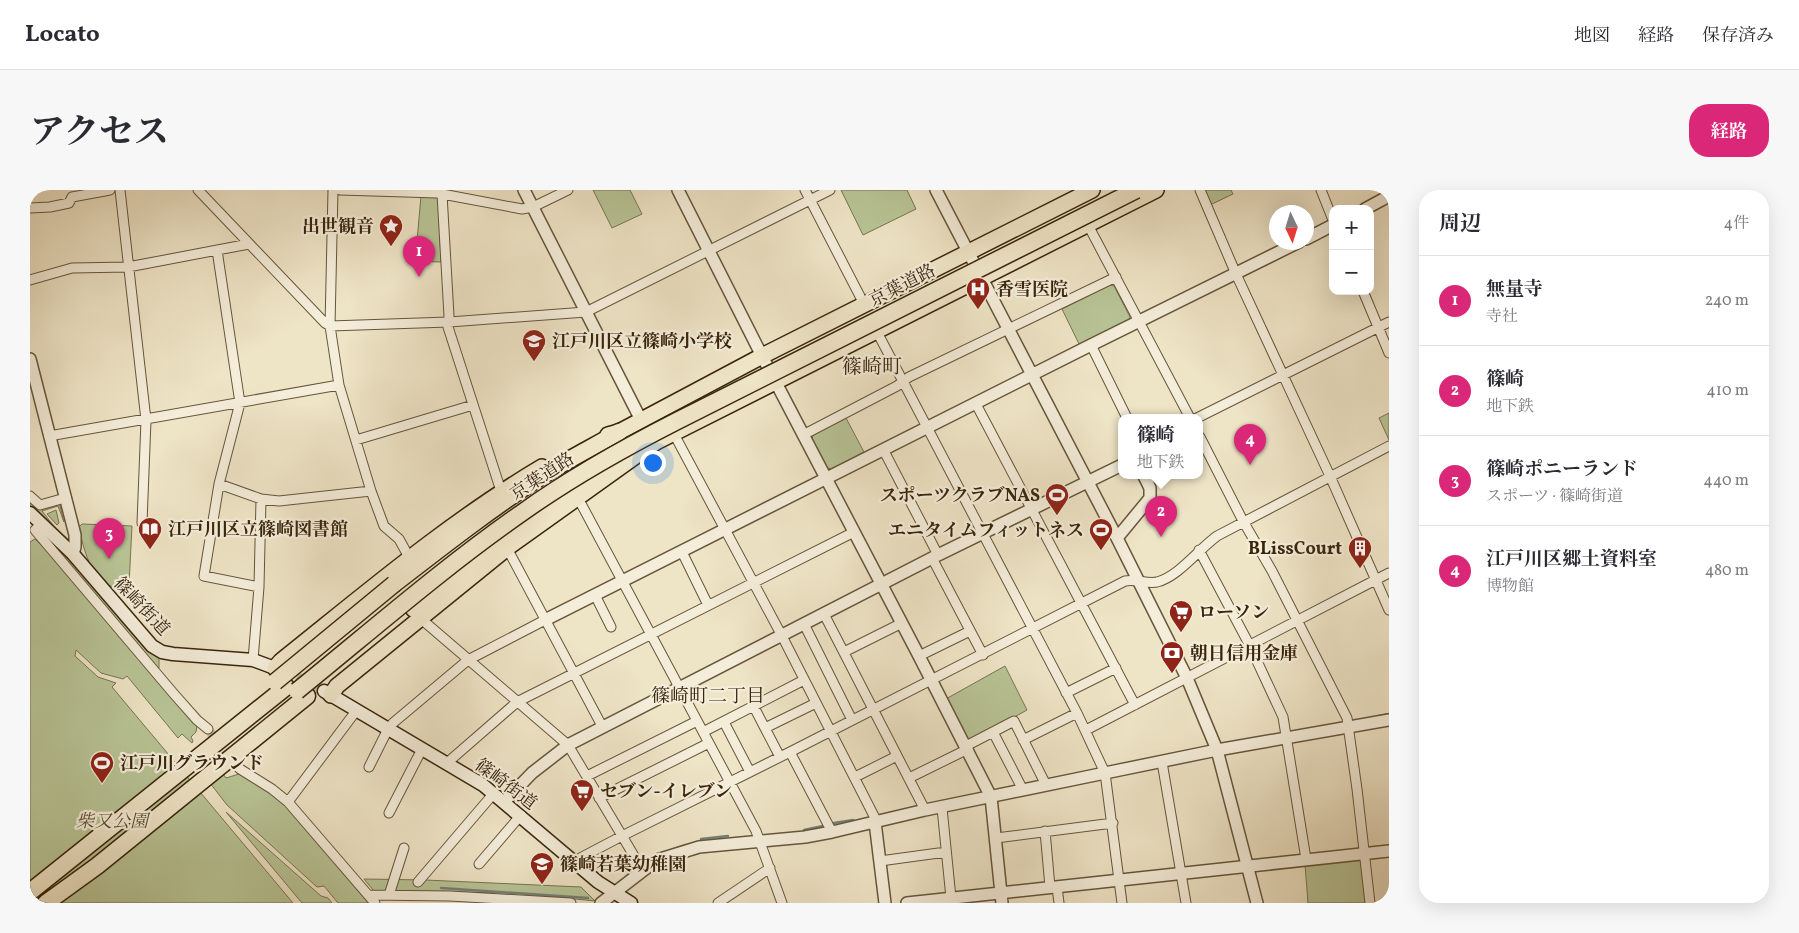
<!DOCTYPE html>
<html lang="ja">
<head>
<meta charset="utf-8">
<style>
	body { margin:0; font-family:Vollkorn,"Noto Serif JP",serif; background:#f7f7f7; color:#2b2b33 }
	.controls { position:absolute; right:15px; top:15px; display:grid; overflow:hidden; border-radius:10px; box-shadow:0 5px 20px #0002 }
	.controls button { width:45px; height:45px; display:grid; place-items:center; padding:0; border:0; border-bottom:1px solid #e1e1e2; background:#fff; color:#2b2b33; font:25px sans-serif }
	.compass { position:absolute; left:1239px; top:15px; width:45px; height:45px; border-radius:50%; background:#fff; box-shadow:0 5px 20px #0002; rotate:176deg }
	.you { position:absolute; left:622px; top:272px; width:18px; height:18px; margin:-12px; border:4px solid #fff; border-radius:50%; background:#1a73e8; box-shadow:0 0 0 8px #1a73e833 }
	.badge { display:grid; place-items:center; width:32px; height:32px; border-radius:50%; background:#db2777; color:#fff; font-size:16px; font-weight:700 }
	.pin { position:absolute; translate:-50% -41px; filter:drop-shadow(0 1px 2px #0008) }
	.pin::after { content:''; position:absolute; top:26px; width:18px; height:15px; background:inherit; clip-path:polygon(0 0,100% 0,50% 100%) }
	.popup { position:absolute; left:1088px; top:224px; width:85px; height:65px; box-sizing:border-box; display:grid; place-content:center; border-radius:10px; background:#fff; filter:drop-shadow(0 1px 4px #0005); font-size:16px; white-space:nowrap; color:#7c7c81 }
	.popup b { font-size:19px; color:#2b2b33 }
	.popup::after { content:''; position:absolute; left:50%; top:100%; margin-left:-10px; border:10px solid transparent; border-top-color:#fff }
	.list { margin:0; padding:0; list-style:none }
	h2 { display:flex; justify-content:space-between; align-items:center; height:65px; margin:0; padding:0 20px; font-size:21px }
	h2 small { font-size:16px; font-weight:400; color:#7c7c81 }
	.list li { display:grid; grid-template-columns:32px 1fr auto; gap:15px; align-items:center; box-sizing:border-box; height:90px; padding:0 20px; border-top:1px solid #e1e1e2 }
	.list b { display:block; font-size:19px; white-space:nowrap }
	.list p { margin:0; font-size:16px; white-space:nowrap; color:#7c7c81 }
	.list em { font-size:16px; font-style:normal; color:#7c7c81 }
	.map { position:relative; flex:none; width:1359px; height:713px; overflow:hidden; border-radius:20px }
	header { display:flex; align-items:center; gap:30px; box-sizing:border-box; height:70px; padding:0 25px; background:#fff; border-bottom:1px solid #e1e1e2 }
	header strong { font-size:24px }
	nav { display:flex; gap:28px; margin-inline-start:auto; font-size:18px }
	.intro { display:flex; align-items:center; justify-content:space-between; box-sizing:border-box; height:120px; padding:0 30px }
	h1 { margin:0; font-size:35px }
	.button { padding:12px 22px; border-radius:20px; background:#db2777; color:#fff; font-size:18px; font-weight:700 }
	main { display:flex; gap:30px; padding:0 30px }
	aside { flex:1; background:#fff; border-radius:20px; box-shadow:0 5px 20px #0002 }
	.map>svg:first-child { display:block }
	.green { fill:#b8c496; stroke:#787451 }
	.lines { fill:none; stroke-linecap:round; stroke-linejoin:round }
	.stream { stroke:#748076; stroke-width:2.5 }
	.minor-tunnel { stroke:#cabea1; stroke-width:9; stroke-dasharray:9 4.5; stroke-linecap:butt }
	.secondary-tunnel { stroke:#cabea1; stroke-width:12; stroke-dasharray:12 6; stroke-linecap:butt }
	.minor-casing { stroke:#66553a; stroke-width:11 }
	.tertiary-casing { stroke:#66553a; stroke-width:14 }
	.secondary-casing { stroke:#39250c; stroke-width:15 }
	.trunk-casing { stroke:#39250c; stroke-width:18 }
	.motorway-casing { stroke:#39250c; stroke-width:19 }
	.minor { stroke:#f4edda; stroke-width:9 }
	.tertiary { stroke:#f4edda; stroke-width:11 }
	.secondary { stroke:#f4edda; stroke-width:12 }
	.trunk { stroke:#eee4c6; stroke-width:15 }
	.motorway { stroke:#eee4c6; stroke-width:16 }
	.motorway-bridge-casing { stroke:#39250c; stroke-width:19; stroke-linecap:butt }
	.motorway-bridge { stroke:#eee4c6; stroke-width:16 }
	.labels { text-anchor:middle; stroke-width:4.5; stroke-linejoin:round; paint-order:stroke }
	.poi-label { font-size:18px; font-weight:bold; fill:#39250c; stroke:#f4edda; text-anchor:start }
	.street-label { font-size:18px; fill:#39250c; stroke:#f4edda }
	.park-label { font-size:18px; font-style:italic; fill:#594d2e; stroke:#f4edda }
	.neighbourhood-label { font-size:19px; fill:#39250c; stroke:#f4edda }
	.quarter-label { font-size:20px; fill:#39250c; stroke:#f4edda }
</style>
</head>
<body>
<header>
<strong>Locato</strong>
<nav><a>地図</a><a>経路</a><a>保存済み</a></nav>
</header>
<div class="intro"><h1>アクセス</h1><a class="button">経路</a></div>
<main>
<div class="map">
<svg width="1359" height="713" viewBox="0 0 1359 713">
	<rect width="100%" height="100%" fill="#eee4c6"/>
	<filter id="stains"><feTurbulence type="fractalNoise" baseFrequency=".004" numOctaves="4"/><feColorMatrix values="0 0 0 0 .2 0 0 0 0 .09 0 0 0 0 .02 0 0 0 .5 -.17"/></filter>
	<radialGradient id="worn" r=".72"><stop offset=".6" stop-color="#630" stop-opacity="0"/><stop offset="1" stop-color="#630" stop-opacity=".3"/></radialGradient>
	<path class="green" d="M563,0h37l12,24 -30,14z
		M811,0h66l9,19 -53,26z
		M1173,0h28l2,4 -23,11z
		M391,6h17l3,66 -29,-1 2,-20h3z
		M1080,95l4,1 16,31 -1,4 -49,25 -18,-37z
		M1359,223v27l-10,-22z
		M816,228l18,34 -32,17 -5,-1 -15,-29 1,-4z
		M0,309l29,3 5,20 -6,-16 -16,5 11,14v3l-23,-21z
		M26,320l3,13 -2,2 -10,-11z
		M52,334l50,2 -3,59 -9,-1v5c-5,-1 -11,-3 -15,-6 -17,-13 -22,-37 -26,-56z
		M5,349l8,8 2,-2 152,180 -1,7 -5,5 2,4 -1,2 -10,-9 -4,4 -51,-62 -4,3 -22,-6 -25,-23 -1,6 23,21 18,6 -4,4 181,216h-263v-361z
		M17,349l6,1 95,110 11,7v11l-1,1z
		M975,476l22,44 -59,33 -24,-43z
		M193,584l3,4 13,-4 17,6 33,28 80,95h-31l-14,-17 -7,1 -90,-82 -17,-22z
		M196,622l95,84 7,2 4,5h-30z
		M1328,669l4,2 4,42h-58l-3,-39z
		M334,689l61,1 156,7 14,14 -78,-8 -143,-2z"/>
	<g class="lines">
		<path class="stream" d="M1349,526l10,-2
			M804,633l19,-3
			M774,640l19,-4
			M671,649l27,-3
			M644,659l12,-4
			M596,687l7,-7
			M411,698l147,10"/>
		<path class="minor-tunnel" d="M178,539l24,31"/>
		<path class="secondary-tunnel" d="M250,480l44,21"/>
		<g class="minor-casing">
			<path id="minor" d="M90,0l26,230 -4,103
				M168,0l127,133 5,3 119,-4 137,-10 244,-122
				M303,0l-3,136 9,59 32,106 13,35 15,13 11,20
				M310,0l97,3 85,16 11,-2 35,-17
				M775,0l59,114
				M1170,0l36,84 94,202 59,134
				M1291,0l12,30
				M412,4l7,122 -1,11 53,164
				M0,18l20,-1 19,-4 3,-6 38,-7
				M1058,35l102,193
				M187,60l23,153 -21,81 -15,92 55,11
				M0,90l42,-12 56,-1 121,-23
				M1333,101l26,62
				M846,140l201,383 28,60 17,130
				M1061,155l36,73
				M946,214l159,301
				M1167,228l192,-96
				M644,244l108,202 93,182v4
				M773,245l94,-49 12,-9 207,-100
				M19,246l290,-51
				M1170,247l43,84 29,50 75,147 10,71 13,114
				M326,250l117,-35
				M854,261l54,104
				M189,294l42,15 18,2 92,-10
				M0,306l10,9 25,-7
				M548,308l178,333 26,72
				M12,333l-7,7 139,164 23,26 11,9
				M477,358l95,178
				M1169,360l51,96 33,71 23,142
				M652,362l26,53
				M902,368l51,97
				M565,405l16,32
				M794,424l101,196
				M390,428l148,127 75,126
				M774,434l48,96
				M814,462l58,-29
				M889,466l51,-25
				M223,470l6,-73 2,-88
				M1036,503l50,-25
				M724,517l26,50
				M694,532l26,50
				M735,538l51,-25
				M1056,540l303,-157
				M673,542l101,-52
				M963,542l30,58
				M993,550l54,-27
				M936,556l48,-25 32,64
				M760,562l42,80
				M1132,572l24,141
				M417,573l70,-61 337,-170
				M205,574l5,5 32,20 16,13 87,101
				M339,577l19,-38 5,-6 75,-63 77,-40
				M557,586l110,-55
				M825,587l42,-21
				M879,588l59,-29
				M569,608l110,-55
				M258,612l68,-91
				M912,618l9,90
				M359,623l33,-64
				M1015,641l5,56
				M966,648l117,-15
				M850,671l66,-9
				M545,672l7,-5 40,-21 168,-84 335,-171c11,-2 22,3 32,1 21,-5 42,-33 60,-46l172,-90
				M449,674l42,-49
				M388,692l76,-89
				M1027,697l2,16
				M338,705l82,1 121,7
				M359,705l15,-47
				M688,713l52,-35"/>
		</g>
		<g class="tertiary-casing">
			<path id="tertiary" d="M494,0l117,230
				M648,0l84,166 157,300 72,141 11,106
				M906,0l181,348 70,140 30,72 40,153
				M1335,19l24,-13
				M1276,49l27,-14
				M0,169l45,176v12l-2,7
				M1087,348l33,-40v-10l-6,-12
				M515,430l546,-275 208,-103
				M474,612l28,-29 36,-28 370,-190 184,-90
				M845,632l10,81
				M571,713l56,-43 42,-13 106,-10 27,-5 93,-22 180,-37 112,-23 172,-30
				M877,713l482,-52"/>
		</g>
		<g class="secondary-casing">
			<path id="secondary" d="M0,323l43,41 79,92 10,6 11,2 80,6 27,10
				M294,501l159,94 115,97 33,21"/>
		</g>
		<g class="trunk-casing">
			<path id="trunk" d="M578,245l11,-3 143,-76 330,-166
				M245,478l6,-7c84,-67 168,-139 261,-194
				M301,505l6,-9 170,-138 147,-105 502,-253"/>
		</g>
		<g class="motorway-casing">
			<path id="motorway" d="M364,394c48,-37 95,-74 146,-107 25,-16 53,-30 79,-45
				M384,419c76,-61 151,-124 240,-166
				M0,702l256,-205
				M16,713l51,-37 210,-170"/>
		</g>
		<use href="#minor" class="minor"/>
		<use href="#tertiary" class="tertiary"/>
		<use href="#secondary" class="secondary"/>
		<use href="#trunk" class="trunk"/>
		<use href="#motorway" class="motorway"/>
		<g class="motorway-bridge-casing">
			<path id="motorway-bridge" d="M245,492l119,-98
				M267,501c74,-60 147,-124 226,-179 49,-35 101,-64 154,-91l459,-231"/>
		</g>
		<use href="#motorway-bridge" class="motorway-bridge"/>
	</g>
	<defs>
		<g id="sight-pin" transform="scale(1.25)"><path d="M0 17L-7.5 6A9.5 9.5 0 1 1 7.5 6Z" fill="#8f2418" stroke="#f4edda"/><path d="M0-6L1.8-2.2L6-1.7L2.9 1.2L3.7 5.4L0 3.3L-3.7 5.4L-2.9 1.2L-6-1.7L-1.8-2.2Z" fill="#fff"/></g>
		<g id="hospital-pin" transform="scale(1.25)"><path d="M0 17L-7.5 6A9.5 9.5 0 1 1 7.5 6Z" fill="#8f2418" stroke="#f4edda"/><path d="M-5-5h3v3.5h4V-5h3V5h-3V1.5h-4V5h-3Z" fill="#fff"/></g>
		<g id="school-pin" transform="scale(1.25)"><path d="M0 17L-7.5 6A9.5 9.5 0 1 1 7.5 6Z" fill="#8f2418" stroke="#f4edda"/><path d="M0-5L7-2L0 1L-7-2ZM-4 1L0 2.5L4 1V4Q0 6-4 4Z" fill="#fff"/></g>
		<g id="stadium-pin" transform="scale(1.25)"><path d="M0 17L-7.5 6A9.5 9.5 0 1 1 7.5 6Z" fill="#8f2418" stroke="#f4edda"/><path d="M0-5a6.5 5 0 1 0 0 10a6.5 5 0 1 0 0-10ZM-3.5-1.8h7v3.6h-7Z" fill="#fff"/></g>
		<g id="library-pin" transform="scale(1.25)"><path d="M0 17L-7.5 6A9.5 9.5 0 1 1 7.5 6Z" fill="#8f2418" stroke="#f4edda"/><path d="M-6-4Q-3-5.5-.7-3.5V5Q-3 3-6 4ZM6-4Q3-5.5 .7-3.5V5Q3 3 6 4Z" fill="#fff"/></g>
		<g id="building-pin" transform="scale(1.25)"><path d="M0 17L-7.5 6A9.5 9.5 0 1 1 7.5 6Z" fill="#8f2418" stroke="#f4edda"/><path d="M-4-6H4V6H1V3H-1V6H-4ZM-2.5-4.3h1.7v1.8h-1.7ZM.8-4.3h1.7v1.8H.8ZM-2.5-1h1.7V.8h-1.7ZM.8-1h1.7V.8H.8Z" fill="#fff"/></g>
		<g id="supermarket-pin" transform="scale(1.25)"><path d="M0 17L-7.5 6A9.5 9.5 0 1 1 7.5 6Z" fill="#8f2418" stroke="#f4edda"/><path d="M-6-5.5h2.5l.6 2H6L4.5 2H-2.5L-4.4-4H-6ZM-1.5 3.2a1.3 1.3 0 1 0 .1 0ZM3 3.2a1.3 1.3 0 1 0 .1 0Z" fill="#fff"/></g>
		<g id="bank-pin" transform="scale(1.25)"><path d="M0 17L-7.5 6A9.5 9.5 0 1 1 7.5 6Z" fill="#8f2418" stroke="#f4edda"/><path d="M-6-4H6V4H-6ZM0-2.3a2.3 2.3 0 1 0 0 4.6a2.3 2.3 0 1 0 0-4.6Z" fill="#fff"/></g>
	</defs>
	<g fill-rule="evenodd">
		<use href="#sight-pin" x="361" y="36"/>
		<use href="#hospital-pin" x="948" y="99"/>
		<use href="#school-pin" x="504" y="151"/>
		<use href="#stadium-pin" x="1027" y="305"/>
		<use href="#library-pin" x="120" y="339"/>
		<use href="#stadium-pin" x="1071" y="340"/>
		<use href="#building-pin" x="1330" y="358"/>
		<use href="#supermarket-pin" x="1151" y="422"/>
		<use href="#bank-pin" x="1142" y="463"/>
		<use href="#stadium-pin" x="72" y="573"/>
		<use href="#supermarket-pin" x="552" y="601"/>
		<use href="#school-pin" x="512" y="674"/>
	</g>
	<g class="labels">
		<g class="poi-label">
			<text x="344" y="42" text-anchor="end">出世観音</text>
			<text x="966" y="105">香雪医院</text>
			<text x="522" y="157">江戸川区立篠崎小学校</text>
			<text x="1010" y="311" text-anchor="end">スポーツクラブNAS</text>
			<text x="138" y="345">江戸川区立篠崎図書館</text>
			<text x="1054" y="346" text-anchor="end">エニタイムフィットネス</text>
			<text x="1312" y="364" text-anchor="end">BLissCourt</text>
			<text x="1168" y="428">ローソン</text>
			<text x="1160" y="469">朝日信用金庫</text>
			<text x="90" y="579">江戸川グラウンド</text>
			<text x="570" y="607">セブン-イレブン</text>
			<text x="530" y="680">篠崎若葉幼稚園</text>
		</g>
		<g class="street-label">
			<text transform="translate(872 95) rotate(-27)" y="6">京葉道路</text>
			<text transform="translate(512 286) rotate(-33)" y="6">京葉道路</text>
			<text transform="translate(112 416) rotate(47)" y="6">篠崎街道</text>
			<text transform="translate(476 594) rotate(37)" y="6">篠崎街道</text>
		</g>
		<g class="park-label">
			<text x="82" y="637">柴又公園</text>
		</g>
		<g class="neighbourhood-label">
			<text x="678" y="512">篠崎町二丁目</text>
		</g>
		<g class="quarter-label">
			<text x="842" y="183">篠崎町</text>
		</g>
	</g>
	<rect width="100%" height="100%" filter="url(#stains)"/>
	<rect width="100%" height="100%" fill="url(#worn)"/>
</svg>
<div class="controls">
<button>+</button>
<button>−</button>
</div>
<svg class="compass" viewBox="-18 -18 36 36"><path d="M0-13l5 13h-10z" fill="#e53935"/><path d="M0 13l5-13h-10z" fill="#7c7c81"/></svg>
<div class="you"></div>
<div class="pin badge" style="left:389px;top:87px">1</div>
<div class="pin badge" style="left:1131px;top:347px">2</div>
<div class="popup"><b>篠崎</b>地下鉄</div>
<div class="pin badge" style="left:79px;top:369px">3</div>
<div class="pin badge" style="left:1220px;top:275px">4</div>
</div>
<aside>
<h2>周辺<small>4件</small></h2>
<ul class="list">
<li><span class="badge">1</span><div><b>無量寺</b><p>寺社</p></div><em>240 m</em></li>
<li><span class="badge">2</span><div><b>篠崎</b><p>地下鉄</p></div><em>410 m</em></li>
<li><span class="badge">3</span><div><b>篠崎ポニーランド</b><p>スポーツ · 篠崎街道</p></div><em>440 m</em></li>
<li><span class="badge">4</span><div><b>江戸川区郷土資料室</b><p>博物館</p></div><em>480 m</em></li>
</ul>
</aside>
</main>
</body>
</html>
